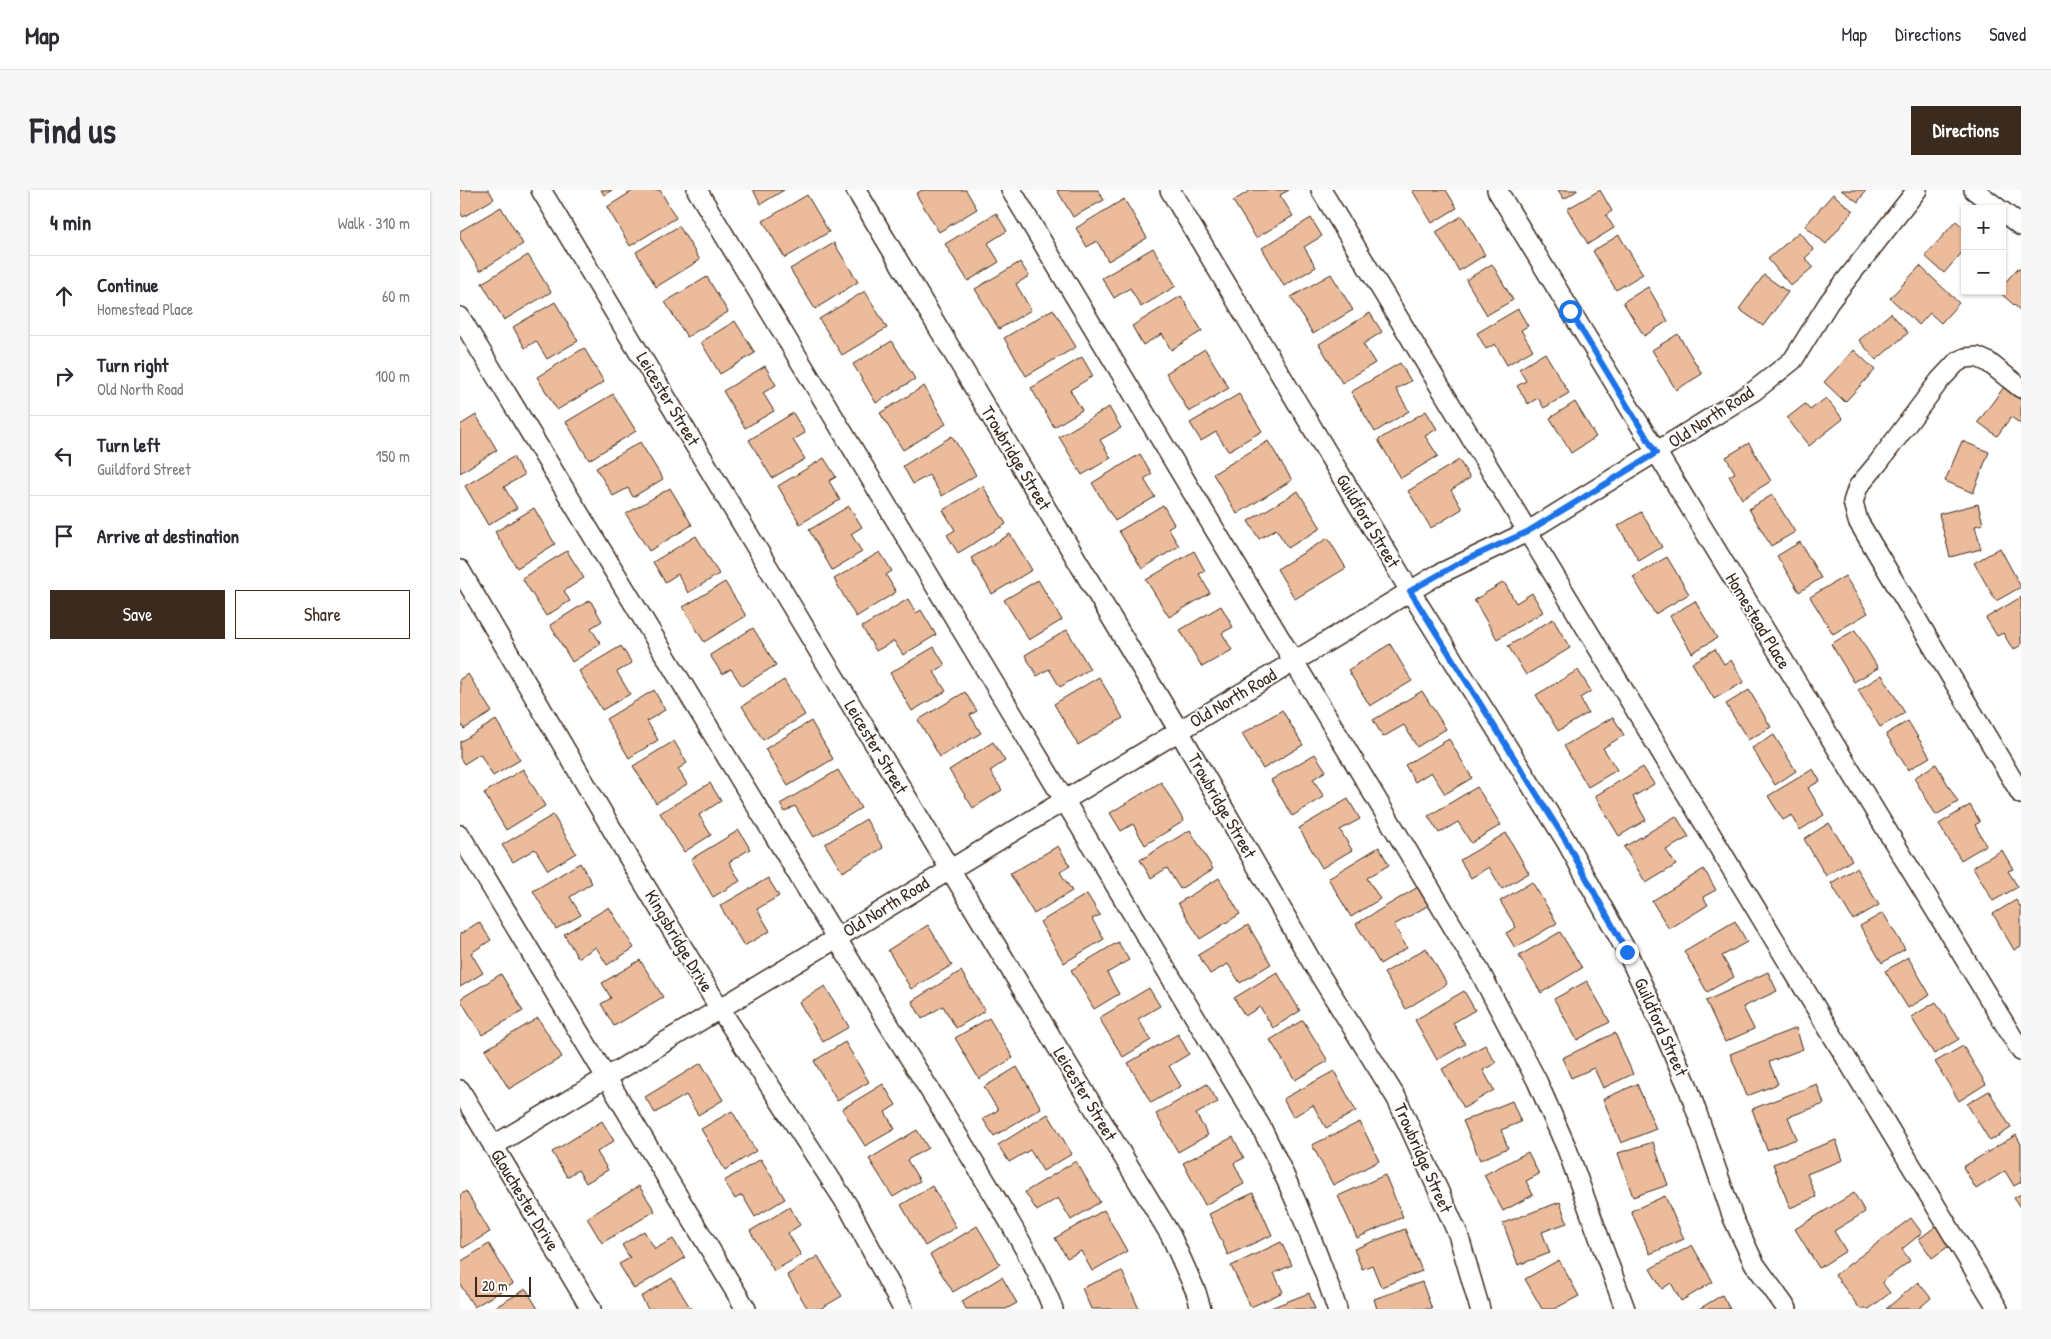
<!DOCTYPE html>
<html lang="en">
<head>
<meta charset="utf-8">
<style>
	body { margin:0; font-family:"Patrick Hand",sans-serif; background:#f7f7f7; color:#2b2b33 }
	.controls { position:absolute; right:15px; top:15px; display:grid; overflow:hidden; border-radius:0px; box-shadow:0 1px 4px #0004 }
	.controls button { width:45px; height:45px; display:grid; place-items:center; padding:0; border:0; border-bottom:1px solid #e1e1e2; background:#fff; color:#2b2b33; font:25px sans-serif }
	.scale { position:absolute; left:15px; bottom:12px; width:56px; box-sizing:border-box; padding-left:5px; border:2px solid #3b2a1e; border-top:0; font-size:14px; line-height:18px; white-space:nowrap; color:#3b2a1e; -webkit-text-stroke:4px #fff; paint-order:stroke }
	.stop { position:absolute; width:15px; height:15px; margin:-11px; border:4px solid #1a73e8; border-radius:50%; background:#fff }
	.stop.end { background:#1a73e8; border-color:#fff; box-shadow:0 1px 5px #0008 }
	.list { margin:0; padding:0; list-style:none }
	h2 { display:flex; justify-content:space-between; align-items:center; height:65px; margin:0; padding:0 20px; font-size:21px }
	h2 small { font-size:16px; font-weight:400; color:#7c7c81 }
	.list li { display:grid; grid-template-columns:32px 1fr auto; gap:15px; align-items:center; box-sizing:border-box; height:80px; padding:0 20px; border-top:1px solid #e1e1e2 }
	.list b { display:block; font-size:19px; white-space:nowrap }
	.list p { margin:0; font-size:16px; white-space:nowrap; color:#7c7c81 }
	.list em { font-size:16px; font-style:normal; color:#7c7c81 }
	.actions { display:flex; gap:10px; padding:15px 20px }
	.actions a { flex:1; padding:11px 0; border:1px solid #3b2a1e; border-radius:0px; text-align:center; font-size:18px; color:#3b2a1e }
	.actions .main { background:#3b2a1e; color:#fff }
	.icon { flex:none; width:28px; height:28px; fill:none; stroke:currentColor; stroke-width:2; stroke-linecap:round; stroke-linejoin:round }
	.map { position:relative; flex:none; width:1561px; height:1119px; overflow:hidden; border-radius:0px }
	header { display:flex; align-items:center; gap:30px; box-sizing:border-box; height:70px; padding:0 25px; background:#fff; border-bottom:1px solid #e1e1e2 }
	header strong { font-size:24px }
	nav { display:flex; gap:28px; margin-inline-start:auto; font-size:18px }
	.intro { display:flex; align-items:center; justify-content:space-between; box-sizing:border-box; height:120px; padding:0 30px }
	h1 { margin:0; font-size:35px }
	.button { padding:12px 22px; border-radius:0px; background:#3b2a1e; color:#fff; font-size:18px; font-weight:700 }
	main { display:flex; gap:30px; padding:0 30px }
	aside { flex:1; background:#fff; border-radius:0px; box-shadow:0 1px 4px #0004 }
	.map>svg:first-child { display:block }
	.building { fill:#ebbb9b; stroke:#3b2a1e }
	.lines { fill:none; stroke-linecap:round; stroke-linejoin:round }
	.minor-casing { stroke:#3b2a1e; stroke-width:22 }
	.minor { stroke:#fff; stroke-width:19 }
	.route { stroke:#1a73e8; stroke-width:6 }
	.labels { text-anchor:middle; stroke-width:4; stroke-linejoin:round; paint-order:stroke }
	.street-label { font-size:18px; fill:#3b2a1e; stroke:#fff }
</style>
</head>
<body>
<header>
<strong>Map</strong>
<nav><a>Map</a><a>Directions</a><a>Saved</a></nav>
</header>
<div class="intro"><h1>Find us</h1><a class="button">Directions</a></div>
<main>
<aside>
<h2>4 min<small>Walk · 310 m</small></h2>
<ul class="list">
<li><svg class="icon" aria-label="ahead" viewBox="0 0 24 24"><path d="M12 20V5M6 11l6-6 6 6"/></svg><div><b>Continue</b><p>Homestead Place</p></div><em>60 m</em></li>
<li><svg class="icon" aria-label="right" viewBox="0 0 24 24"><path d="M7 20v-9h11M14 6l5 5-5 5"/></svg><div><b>Turn right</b><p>Old North Road</p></div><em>100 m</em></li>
<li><svg class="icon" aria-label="left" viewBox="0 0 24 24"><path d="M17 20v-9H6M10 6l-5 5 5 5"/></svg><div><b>Turn left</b><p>Guildford Street</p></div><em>150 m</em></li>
<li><svg class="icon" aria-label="arrive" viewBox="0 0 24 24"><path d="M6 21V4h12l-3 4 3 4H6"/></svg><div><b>Arrive at destination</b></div></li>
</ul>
<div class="actions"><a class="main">Save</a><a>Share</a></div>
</aside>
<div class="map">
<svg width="1561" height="1119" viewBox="0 0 1561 1119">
	<rect width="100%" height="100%" fill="#fff"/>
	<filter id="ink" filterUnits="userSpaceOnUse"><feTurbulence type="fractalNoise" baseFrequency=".02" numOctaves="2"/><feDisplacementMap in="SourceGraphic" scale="10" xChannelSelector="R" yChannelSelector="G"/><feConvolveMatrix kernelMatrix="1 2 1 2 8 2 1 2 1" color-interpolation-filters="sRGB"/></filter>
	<g filter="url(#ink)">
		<path class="building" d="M0,0h29l5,9 -31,18 -3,-5z
			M141,0h11l-8,5z
			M174,0h26l16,28 -46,28 -23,-39z
			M293,0h31l-23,14z
			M462,0h44l11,19 -38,23 -23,-38z
			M597,0h41l6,10 -31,17z
			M791,0h38l-9,5 13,21 -37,22 -23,-37z
			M952,0h34l11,18 -25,15z
			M1098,0h20l-14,9z
			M1140,0l12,21 -6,4 8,13 -26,16 -21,-35z
			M1381,0h25l-8,12z
			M1373,4l20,17 -27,33 -21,-18z
			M347,5l22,37 -44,26 -22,-37z
			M664,9l23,39 -39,23 -11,-20 -10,6 -11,-19z
			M41,17l22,37 -43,27 -20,-33v-7z
			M536,23l11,18 -19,12 11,19 -31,19 -23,-37z
			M1002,26l23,39 -26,16 -23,-39z
			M851,28l11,18 -18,11 12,20 -32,19 -22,-38z
			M1496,31l9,8v20l-21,24 -19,-17z
			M219,36l21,34 -44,27 -20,-35z
			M1339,42l15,18 -9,8 8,9 -22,19 -23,-27z
			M1159,45l24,39 -27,16 -23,-39z
			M374,53l24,39 -43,27 -25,-40z
			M693,58l23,38 -35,21 -11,-19 -16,10 -12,-20z
			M68,65l23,37 -47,28 -22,-37z
			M560,72l9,14 -13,8 15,26 -32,19 -24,-40z
			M1032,74l21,36 -26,15 -21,-35z
			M1460,76l39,37 -18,20 -11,-10 -11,12 -29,-27z
			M1558,78l3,2v41l-23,-20h4v-5z
			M871,84l22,36 -40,24 -22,-37z
			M1304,85l24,17 -25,34 -24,-17z
			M247,87l21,35 -41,25 -22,-35z
			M1188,97l20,34 -24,15 -21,-34z
			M405,101l22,37 -45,27 -23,-36z
			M721,106l21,35 -31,19 -9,-16 -19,11 -11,-19z
			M95,112l23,39 -31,18 -11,-18 -11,7 -12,-21z
			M593,119l23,38 -50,29 -22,-38z
			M1058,119l10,17 -7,4 12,20 -26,15 -12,-21 -9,5 -9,-16z
			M910,123l12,19 -19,12 12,19 -33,20 -23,-39z
			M1431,123l17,20 -32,27 -17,-20z
			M275,131l20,32 -35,21 -19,-32z
			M1218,144l24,40 -26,16 -24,-40z
			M432,151l23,38 -39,24 -23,-39z
			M124,158l20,34 -47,28 -20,-33z
			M745,159l24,39 -40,24 -23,-39z
			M1394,160l21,20 -30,32 -21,-20z
			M1085,163l24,40 -25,15 -6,-10 -10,6 -11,-18 9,-5 -7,-12z
			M622,167l11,19 -23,14 12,20 -28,17 -23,-39z
			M940,173l11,18 -15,8 13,22 -34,21 -24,-40z
			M305,176l11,19 -13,8 11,18 -29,17 -22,-37z
			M464,196l22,38 -43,26 -23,-37z
			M1544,197l17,13v24l-10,-7 -14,19 -19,-14z
			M153,204l23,37 -47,29 -23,-38z
			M779,204l23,37 -34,20 -12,-19 -15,9 -11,-18z
			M1366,208l17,21 -34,27 -22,-28 18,-14 5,6z
			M1115,212l21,35 -25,16 -21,-35z
			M649,217l12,21 -21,12 11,18 -29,17 -23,-38z
			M966,221l11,18 -12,7 13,20 -37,22 -23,-38z
			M333,223l12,20 -12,7 12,19 -33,19 -23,-38z
			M16,225l21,35 -37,23v-48z
			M492,246l24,39 -34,21 -13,-21 -16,9 -10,-18z
			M808,251l24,39 -55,34 -24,-40z
			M1502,251l27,11 -16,41 -28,-12z
			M180,252l23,37 -30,18 -5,-9 -15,8 -17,-28z
			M1289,253l22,38 -29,18 -13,-23 6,-3 -9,-16z
			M680,264l12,20 -8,5 11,18 -40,24 -23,-38z
			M53,267l11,18 -20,12 13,21 -29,17 -23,-39z
			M364,268l12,19 -7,4 11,19 -40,24 -22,-38z
			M999,270l11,18 -19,12 11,19 -31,19 -23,-37z
			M523,296l23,38 -48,29 -11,-18 8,-5 -12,-20z
			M210,298l22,37 -43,26 -23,-37z
			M838,301l23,37 -33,20 -12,-19 -17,10 -11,-18z
			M1312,305l23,37 -24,14 -22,-37z
			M1518,314l5,20 -8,2 6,23 -31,8 -11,-43z
			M703,315l11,19 -6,4 11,18 -37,23 -23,-38z
			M389,316l13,21 -11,7 11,18 -30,18 -23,-40z
			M74,318l21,36 -38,24 -22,-36z
			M1181,322l21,35 -23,14 -21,-35z
			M550,344l22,36 -40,24 -21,-36z
			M236,346l23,38 -31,19 -10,-19 -13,8 -12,-20z
			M868,348l18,30 -51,31 -18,-30z
			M1340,352l21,36 -22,14 -22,-36z
			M1540,358l21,39 -25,14 -22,-38z
			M107,361l17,27 -20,13 6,10 -24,15 -24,-38z
			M734,361l11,20 -6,3 11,19 -41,24 -23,-37z
			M420,362l12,19 -6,4 10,17 -40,25 -22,-38z
			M1207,367l22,37 -34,20 -22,-37z
			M1385,386l23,37 -35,21 -23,-37z
			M578,390l24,40 -33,20 -25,-40z
			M265,392l21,34 -42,26 -21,-35z
			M1044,392l12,21 16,-10 11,19 -46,27 -23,-39z
			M1561,407v48l-8,5 -10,-17 -6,3 -11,-18z
			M448,409l8,14 5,-3 15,25 -33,20 -9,-14 -18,10 -14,-24z
			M130,410l12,21 -11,7 10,16 -29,18 -22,-37z
			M1235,411l22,37 -25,15 -22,-37z
			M761,416l12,21 -11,6 10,17 -30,17 -22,-37z
			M1093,429l17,29 -44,27 -18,-29z
			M293,438l23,37 -34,21 -11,-17 -9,5 -12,-19z
			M607,440l23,39 -30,18 -11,-18 -12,7 -12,-21z
			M1395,440l23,38 -24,14 -23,-38z
			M930,454l22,37 -42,25 -22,-36z
			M161,456l11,17 -15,9 13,22 -28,16 -23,-39z
			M474,457l11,18 -11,7 12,19 -34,20 -22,-38z
			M1255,459l9,15 7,-4 13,22 -30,17 -22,-36z
			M1118,480l13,21 -11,7 8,15 -30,18 -22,-36z
			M8,484l24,38 -28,17 -4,-7v-43z
			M1422,485l23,38 -25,14 -22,-37z
			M639,487l24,41 -45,27 -24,-41z
			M324,490l21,35 -42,25 -21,-34z
			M194,500l11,20 -18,11 11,19 -29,18 -23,-39z
			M1289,500l22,37 -23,13 -22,-36z
			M962,501l24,38 -29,18 -13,-22 -21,12 -10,-17z
			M505,502l12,19 -7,4 11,18 -41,24 -22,-37z
			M822,520l21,35 -40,24 -21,-35z
			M1153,527l11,18 -21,13 14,22 -29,17 -24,-41z
			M36,530l24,40 -27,16 -13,-22 -16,10 -4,-6v-16z
			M351,531l22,38 -45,27 -23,-37z
			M1448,531l22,36 -22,13 -22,-36z
			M1314,545l22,36 -21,14 -23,-37z
			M989,549l23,39 -27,16 -14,-22 -16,10 -10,-17z
			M214,551l13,22 -9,6 9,15 -31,19 -23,-37z
			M533,552l12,19 -15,10 12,19 -29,18 -24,-38z
			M855,564l11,17 -13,8 11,18 -32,19 -21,-36z
			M1476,574l22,38 -22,13 -22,-37z
			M1183,577l11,17 -21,13 13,23 -27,16 -24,-40z
			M63,579l22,37 -39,24 -22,-37z
			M1353,579l7,12 -12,7 16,27 -24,15 -8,-15 -9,5 -15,-24z
			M378,580l23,38 -47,29 -19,-31 -10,6 -5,-8z
			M701,592l23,39 -39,24 -12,-21 -12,7 -11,-18z
			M250,593l11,18 -22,14 12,20 -27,17 -24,-39z
			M1017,597l24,38 -30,18 -13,-21 -19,11 -11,-17z
			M888,609l12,20 -20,11 12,20 -30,18 -23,-40z
			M1510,615l10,17 -5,3 11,20 -25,15 -22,-36z
			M93,625l23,38 -28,17 -13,-21 -22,13 -11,-17z
			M1216,626l13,21 -23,13 10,15 -30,18 -22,-36z
			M406,629l17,29 -41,24 -17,-28z
			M1369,633l23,37 -26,16 -22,-37z
			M279,640l11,19 -21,13 11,19 -27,16 -22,-38z
			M730,640l23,39 -33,20 -13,-21 -16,10 -11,-18z
			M1046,643l23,40 -27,16 -13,-22 -18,11 -11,-18z
			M598,656l12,20 -10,6 12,19 -38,23 -24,-40z
			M919,657l10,18 -22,13 13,21 -29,18 -23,-39z
			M1542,660l11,19 -5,2 10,16 -25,14 -20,-34z
			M120,673l12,20 -22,14 11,18 -25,14 -23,-38z
			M1396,678l23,37 -26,15 -22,-37z
			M1244,679l12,21 -13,7 5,8 -39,24 -17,-28z
			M308,688l11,18 -22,13 13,22 -26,15 -24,-40z
			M759,688l21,36 -40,25 -22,-36z
			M1072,692l25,41 -42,25 -9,-15 10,-6 -16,-26z
			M958,697l11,18 -35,20 13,23 -27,16 -24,-40z
			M627,704l13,21 -8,4 12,20 -40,24 -24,-41z
			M1556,710l5,8v38l-7,4 -21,-36z
			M149,717l25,41 -27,17 -11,-18 -18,11 -14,-24z
			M1423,723l22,36 -23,14 -22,-37z
			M1275,731l12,21 -25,14 12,21 -27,15 -23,-41z
			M19,732l12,18 -20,13 12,20 -23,14v-53z
			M468,735l24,40 -41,24 -23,-39z
			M788,735l23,39 -31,19 -12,-19 -18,10 -12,-19z
			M1100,742l22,36 -41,25 -22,-37z
			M658,752l11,18 -22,13 12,21 -25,15 -23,-39z
			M966,758l21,36 -41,25 -22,-36z
			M1448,767l22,38 -22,13 -23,-37z
			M180,770l23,37 -49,29 -13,-22 10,-6 -9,-15z
			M501,781l24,40 -29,17 -13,-22 -21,13 -10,-18z
			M817,782l23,39 -27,17 -13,-21 -15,9 -11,-18z
			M1308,782l9,19 -34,16 11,22 -29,13 -19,-41z
			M41,784l22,37 -41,24 -22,-36z
			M1127,791l23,41 -33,18 -23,-41z
			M365,796l24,41 -26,15 -24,-40z
			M689,798l11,18 -22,13 13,21 -28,17 -24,-39z
			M1004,801l11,19 -22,13 12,21 -28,16 -22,-40z
			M1476,812l23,37 -25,15 -23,-37z
			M78,828l24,39 -53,32 -24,-39z
			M529,828l24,40 -34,21 -24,-41z
			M843,830l25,41 -33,19 -25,-40z
			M1336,838l7,21 -34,13 9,22 -31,12 -17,-42z
			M1155,843l18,41 -30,14 -9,-20 -23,10 -9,-20z
			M718,844l11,20 -20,12 12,20 -30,17 -23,-40z
			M385,852l24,40 -32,19 -23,-40z
			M1025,855l11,18 -13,7 11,20 -30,18 -22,-39z
			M1503,856l23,38 -27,17 -24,-39z
			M241,873l22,37 -25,15 -12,-20 -31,18 -10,-16z
			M557,877l24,41 -47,28 -11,-17 15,-9 -14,-23z
			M874,881l22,40 -30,17 -13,-23 -20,12 -10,-18z
			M423,894l13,21 -11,7 10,17 -30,17 -23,-37z
			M747,894l11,18 -22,12 12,21 -30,17 -22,-38z
			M1177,894l19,45 -35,14 -18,-44z
			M1357,894l7,20 -36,13 9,22 -30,11 -15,-41z
			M1529,901l22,37 -21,13 -23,-37z
			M1052,911l9,21 -20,8 7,18 -28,12 -17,-39z
			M272,921l24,40 -31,19 -24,-41z
			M588,924l24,40 -29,17 -13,-21 -21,12 -11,-17z
			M142,931l12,20 -17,11 11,18 -22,13 -8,-13 -11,7 -15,-25z
			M900,932l19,39 -46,24 -21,-40z
			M457,940l11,18 -21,12 13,21 -27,16 -24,-38z
			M1556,945l5,9v38l-7,4 -9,-15 -29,18 -13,-22z
			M773,947l11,21 -10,5 10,21 -39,21 -22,-42z
			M1376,950l7,20 -36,14 9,23 -26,11 -17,-44z
			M1193,952l15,43 -35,12 -15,-44z
			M1068,962l11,22 -13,7 7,14 -30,16 -19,-36z
			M301,969l24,40 -30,18 -13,-22 -7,4 -11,-18z
			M616,971l24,41 -29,18 -13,-22 -21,13 -12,-19z
			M925,985l18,42 -46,21 -19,-42z
			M179,996l16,25 -53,32 -15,-25z
			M472,996l24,41 -31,19 -24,-41z
			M6,1001l24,41 -27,16 -3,-5v-48z
			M793,1003l19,42 -44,20 -19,-41z
			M1394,1003l11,19 -31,19 12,20 -27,17 -24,-39z
			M1561,1004v15l-7,-11z
			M1205,1006l19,43 -34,15 -19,-43z
			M1100,1012l7,21 -25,9 8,21 -32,12 -15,-42z
			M330,1017l10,18 -12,8 13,22 -27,16 -24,-40z
			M644,1020l23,41 -35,20 -11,-20 -14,7 -12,-20z
			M1451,1028l11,15 -20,16 8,12 -28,21 8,11 -21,16h-9l-25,-34z
			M1479,1034l14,19 -21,15 -13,-19z
			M517,1036l23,38 -47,28 -23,-37z
			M945,1039l17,42 -41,16 -9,-22 -10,4 -8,-20z
			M184,1041l11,18 18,-10 12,19 -51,31 -15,-25 11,-6 -8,-13z
			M821,1052l11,23 -18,8 9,19 -32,15 -20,-41z
			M29,1054l24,40 -39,23 -14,-23v-22z
			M1232,1055l21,37 -32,19 -10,-18 -9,6 -12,-20z
			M358,1066l24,40 -22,13h-12l-21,-34z
			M1099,1070l20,36 -25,13h-12l-17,-30z
			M662,1081l17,38h-48l-9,-21z
			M542,1087l15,26 -11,6h-40l-4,-8z
			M212,1088l19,31h-43l-7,-12z
			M962,1092l10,27h-55l-3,-10z
			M1458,1092l13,16 -13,11h-32z
			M66,1099l12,20h-46z
			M849,1103l6,16h-47z
			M1262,1105l8,14h-31z"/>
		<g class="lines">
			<g class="minor-casing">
				<path id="minor" d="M81,0l630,1046 25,56 5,17
					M237,0l564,937c30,59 55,119 76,182
					M396,0l323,541 134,233 84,135 61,135 22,75
					M551,0l468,780 58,111 30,68 58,160
					M710,0l240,401 156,250 61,111 34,73 27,62 45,131 21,45 33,46
					M861,0l677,1119
					M1037,0l524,861
					M1514,0l25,19
					M1542,21l19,15
					M0,127l431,711c35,56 70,112 104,169 21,36 43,73 58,112
					M1561,198l-33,-26 -11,-5 -12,1 -9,5 -16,17 -62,83 -20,24 -5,15 5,19 163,273
					M0,380l183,312 77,127 128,197 55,103
					M0,645l286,474
					M0,900l131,219
					M33,956l944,-571 90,-43 227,-141 39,-31 36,-58 88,-112"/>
			</g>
			<use href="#minor" class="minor"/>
		</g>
	</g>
	<g class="lines" filter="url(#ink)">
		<path class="route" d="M1110,121l86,142 -129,79 -64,29 -53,30 156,250 61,111"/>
	</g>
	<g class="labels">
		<g class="street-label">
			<text transform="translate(208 209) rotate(59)" y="6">Leicester Street</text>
			<text transform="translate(1251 227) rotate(-33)" y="6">Old North Road</text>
			<text transform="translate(556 268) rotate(59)" y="6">Trowbridge Street</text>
			<text transform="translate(908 331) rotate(59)" y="6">Guildford Street</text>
			<text transform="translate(1298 431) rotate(59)" y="6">Homestead Place</text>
			<text transform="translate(773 508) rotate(-31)" y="6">Old North Road</text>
			<text transform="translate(416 557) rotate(59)" y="6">Leicester Street</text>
			<text transform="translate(762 616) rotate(60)" y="6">Trowbridge Street</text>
			<text transform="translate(426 717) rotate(-32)" y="6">Old North Road</text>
			<text transform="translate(219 751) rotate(59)" y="6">Kingsbridge Drive</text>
			<text transform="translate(1201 837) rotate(66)" y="6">Guildford Street</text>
			<text transform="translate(625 904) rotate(59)" y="6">Leicester Street</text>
			<text transform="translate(963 968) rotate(66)" y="6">Trowbridge Street</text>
			<text transform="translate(65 1010) rotate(59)" y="6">Glouchester Drive</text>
		</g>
	</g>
</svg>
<div class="controls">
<button>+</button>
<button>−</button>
</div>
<div class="scale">20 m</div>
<div class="stop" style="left:1110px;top:121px"></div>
<div class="stop end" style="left:1167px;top:762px"></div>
</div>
</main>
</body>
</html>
